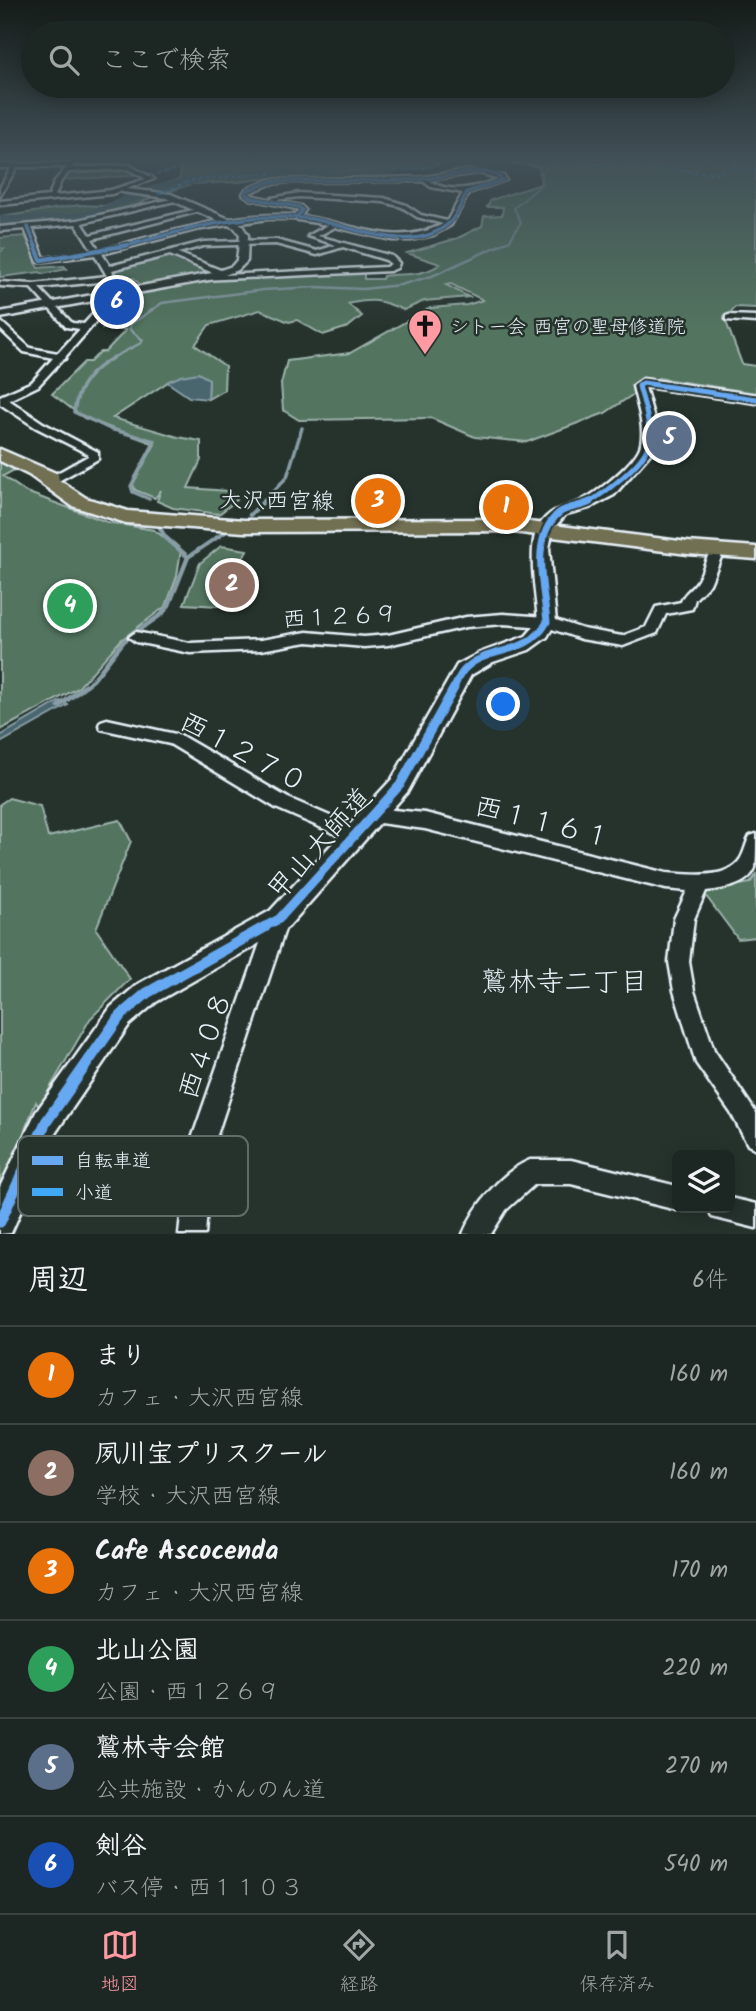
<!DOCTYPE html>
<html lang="ja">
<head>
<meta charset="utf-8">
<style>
	body { margin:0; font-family:Kalam,"Klee One",sans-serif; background:#252e2a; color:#f1f3f6 }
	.controls { position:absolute; right:21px; bottom:21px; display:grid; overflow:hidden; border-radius:10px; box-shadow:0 4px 18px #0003 }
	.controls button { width:63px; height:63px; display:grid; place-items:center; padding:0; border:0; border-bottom:2px solid #3a4340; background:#1c2622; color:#f1f3f6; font:35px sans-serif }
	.you { position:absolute; left:504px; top:705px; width:24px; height:24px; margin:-18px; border:5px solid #fff; border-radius:50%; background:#1a73e8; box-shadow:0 0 0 10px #1a73e833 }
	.badge { display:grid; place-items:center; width:46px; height:46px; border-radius:50%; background:#ff9aa2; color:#fff; font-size:23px; font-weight:700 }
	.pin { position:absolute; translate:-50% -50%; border:4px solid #fff; box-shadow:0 2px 7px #0006 }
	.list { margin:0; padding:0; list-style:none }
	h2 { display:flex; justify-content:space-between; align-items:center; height:91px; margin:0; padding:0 28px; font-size:30px }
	h2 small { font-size:23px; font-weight:400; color:#a0a5a5 }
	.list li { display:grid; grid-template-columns:46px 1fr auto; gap:21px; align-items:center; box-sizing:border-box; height:98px; padding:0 28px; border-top:2px solid #3a4340 }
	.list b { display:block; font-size:26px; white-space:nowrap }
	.list p { margin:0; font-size:23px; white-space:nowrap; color:#a0a5a5 }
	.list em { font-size:23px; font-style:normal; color:#a0a5a5 }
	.icon { flex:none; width:38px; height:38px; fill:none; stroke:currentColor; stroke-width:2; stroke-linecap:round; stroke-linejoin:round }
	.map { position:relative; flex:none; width:756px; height:1234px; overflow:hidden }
	.search { position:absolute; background:#1c2622; box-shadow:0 4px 18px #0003; left:21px; right:21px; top:21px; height:77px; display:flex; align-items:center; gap:18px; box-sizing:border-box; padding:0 24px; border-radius:38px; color:#a0a5a5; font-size:26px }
	.sheet { height:679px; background:#1c2622 }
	nav { display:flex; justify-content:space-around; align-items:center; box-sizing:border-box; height:98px; border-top:2px solid #3a4340; background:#1c2622; font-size:19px; color:#a0a5a5 }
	nav a { display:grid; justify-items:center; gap:4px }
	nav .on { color:#ff9aa2 }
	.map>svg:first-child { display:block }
	.green { fill:#52745f; stroke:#9db2ac; stroke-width:2 }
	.water { fill:#48656e; stroke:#889da5; stroke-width:2 }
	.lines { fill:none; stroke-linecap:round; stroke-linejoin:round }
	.stream-far4 { stroke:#889da5; stroke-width:2 }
	.stream-far3 { stroke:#889da5; stroke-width:2.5 }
	.stream-far2 { stroke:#889da5; stroke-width:3.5 }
	.stream-far1 { stroke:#889da5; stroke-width:4.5 }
	.stream { stroke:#889da5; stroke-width:5 }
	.river { fill:#48656e; fill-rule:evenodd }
	.minor-casing { stroke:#e8f1f8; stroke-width:5 }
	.tertiary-casing { stroke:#e8f1f8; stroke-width:5 }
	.primary-casing { stroke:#e8f1f8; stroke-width:5 }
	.minor { fill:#26332d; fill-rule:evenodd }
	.tertiary { fill:#26332d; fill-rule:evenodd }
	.primary { fill:#716f52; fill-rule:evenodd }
	.quiet { stroke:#3fa9f5; stroke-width:2.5; stroke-dasharray:4.5 2.5; stroke-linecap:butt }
	.cycleway-far5-casing { stroke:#26332d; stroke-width:5 }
	.cycleway-far4-casing { stroke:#26332d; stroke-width:7 }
	.cycleway-far3-casing { stroke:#26332d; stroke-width:9 }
	.cycleway-far2-casing { stroke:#26332d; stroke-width:11 }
	.cycleway-far1-casing { stroke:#26332d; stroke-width:13 }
	.cycleway-casing { stroke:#26332d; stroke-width:16 }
	.cycleway-far5 { stroke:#66a8f1; stroke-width:3.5 }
	.cycleway-far4 { stroke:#66a8f1; stroke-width:4.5 }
	.cycleway-far3 { stroke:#66a8f1; stroke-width:5 }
	.cycleway-far2 { stroke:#66a8f1; stroke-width:7 }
	.cycleway-far1 { stroke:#66a8f1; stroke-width:9 }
	.cycleway { stroke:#66a8f1; stroke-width:11 }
	.labels { text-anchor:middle; stroke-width:5; stroke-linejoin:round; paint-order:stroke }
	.far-poi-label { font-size:19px; fill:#e8f1f8; stroke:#26332d; text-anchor:start }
	.street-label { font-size:23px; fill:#e8f1f8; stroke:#26332d }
	.near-street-label { font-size:28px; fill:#e8f1f8; stroke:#26332d }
	.near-neighbourhood-label { font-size:28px; fill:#e8f1f8; stroke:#26332d }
	.key { fill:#26332d; stroke:#606c6a; stroke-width:2 }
	.key-label { font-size:19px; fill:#e8f1f8 }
</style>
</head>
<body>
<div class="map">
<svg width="756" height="1234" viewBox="0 0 756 1234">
	<rect width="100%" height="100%" fill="#26332d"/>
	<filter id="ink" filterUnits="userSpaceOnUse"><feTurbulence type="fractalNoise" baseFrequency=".0143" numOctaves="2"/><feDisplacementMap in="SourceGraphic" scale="14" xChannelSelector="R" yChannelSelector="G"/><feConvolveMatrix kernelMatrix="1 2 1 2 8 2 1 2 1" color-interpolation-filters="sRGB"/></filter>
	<g filter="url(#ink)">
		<path class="green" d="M181,158h279l-62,13 -88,1 -71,10 -48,2 -26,9 -21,-3 36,-11z
			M472,158h284v150l-21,-1 -10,12 17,45 14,2v27l-98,-15 -53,35 -78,29 -52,-5 -44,-19 -132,2 -16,-10 -2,-26 6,-23 63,-8 80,-45 37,-3 16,-5 -32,-16 -5,1 23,12 -45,4 -20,9c-24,-10 -30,-12 -56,-6l14,12 -14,11 -25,8 -26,-15 -8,2 -29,-12 -51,15 -14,20 30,21 -1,24 -16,9 1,-20 -38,1 -58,38 65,19 23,4v19l-13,28 40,3 9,9 -18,14 -46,-6 -16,-7 4,-11 -6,8 -20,-8 -2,-6 22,-40 -71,-26 -32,-24 32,-32h6l10,-10h5l21,-22 -23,-2 6,-6h11l17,-9 -20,-4 9,-9 -6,-2 2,-5 83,-13 159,-9v8h18l1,-3c20,-3 40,1 57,-12l-33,-11 51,-15 24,-12 2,-10 18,-1 1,-8h-16l4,-7 50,-16 -2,-17z
			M128,168l18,7 -84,5 4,-7z
			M136,193l18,3 -26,14 -38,10 -90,8v-11l79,-12 26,1z
			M25,236l13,26 -3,1 3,5 26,-2 3,3 -24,5 -3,-2 -40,5v-25l4,-3 -4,-1v-10z
			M170,255l44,18 -74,12 -6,-7 -18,4 -5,-11z
			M0,461l16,8 -13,7 23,16 81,30 47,8 27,20 -4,26 -11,30 -45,34 -43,48 -78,42z
			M221,546l26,4 -27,56 -36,-2 16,-41z
			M9,798l31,8 8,31 72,-17 11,21 -35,88 34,50 -40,40 -51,88 -3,-5 -36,90v-388z
			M756,875v62l-18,2 -35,-47 47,-9z"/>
		<path class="water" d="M198,373l11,6 -1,20 -19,-2 -22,-15 14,-6z
			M60,701l8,4 -68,38v-7z"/>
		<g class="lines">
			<path class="stream-far4" d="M496,247l14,-7 11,-18 -7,-14 28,-24v-12l22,-14"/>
			<path class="stream-far3" d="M110,359l31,-16 2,-3 -13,-10v-5l32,-22 101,-13 53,-3 47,2 37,-4 32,-9 68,-31"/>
			<path class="stream-far2" d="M114,357c-24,14 -36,28 -40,55l36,17 45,12 -24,45 2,6 16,7
				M261,504l26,-27 15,-49"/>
			<path class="stream-far1" d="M250,515l13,-13
				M160,528l5,9 23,20
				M80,690l13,-10 31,-39 38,-27 7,-9 19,-48 40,-27"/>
			<path class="stream" d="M59,706l24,-18"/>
			<path class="river" d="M438,158h14l-22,10 -48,7 -158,3 -58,12 -79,27 -87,7v-8c33,-1 68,1 100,-9 11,-3 19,-9 29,-13 29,-12 62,-18 93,-22 68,-9 153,12 216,-14z"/>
			<g class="minor-casing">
				<path id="minor" d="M74,158h6l-8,10 57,-3 25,14 -42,15 -112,11v-4l49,-5 6,-15 12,-14h-50l-17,29v-8l11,-20h-11v-4l70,-1zM128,169l18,10 -35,11 -56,6 6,-15 8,-9z
					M470,170l34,6 2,4 -37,13 -18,32 -18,10 -22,5h-19l-57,-13 -17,9 74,20 7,7 -2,5 -7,3 -188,9h-3v-4l19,-1 -48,-20 -58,15 5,13 -4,19 -47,54 -1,3 -3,1 -24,26 -29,14 34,23 55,29v7l-45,25h-8v-4l43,-24v-2l-53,-27 -35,-23v-8l32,-14 21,-24 -29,-6 -24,-23v-8l30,27 28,5 22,-24 -14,-2 -35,-39 -31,-2v-4l33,2 74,-8 -12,-21 -57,7 -13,-33 -25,2v-4l78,-7 98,-22 3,2 -97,23 8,12 111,-27 3,2 -112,29 7,11c65,-16 129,-38 196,-35l4,-5 -2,-1 -47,-10 -7,-5 3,-5 24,-9 153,-3zM479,173l21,6c-22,7 -50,17 -71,1zM423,181l8,6 32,6 -16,28 -26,-6 -15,-10 -22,-7 -85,-5 -27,5 3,2 24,-3 85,5 18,5 15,10 26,7c-49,25 -93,-2 -142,-8l4,-6 -4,-4 -47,-10 -5,-3 22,-9 18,-2zM268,219h25l35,6 -20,11 28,9 -19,6 -41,-11 -73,2 -93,24 -8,-12 93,-24zM76,224l17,27 -49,7 -12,-30zM276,244l41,11 26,-8 43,13 5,4 -5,3 -163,8v-4l-45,-18 25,-7zM108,281l-3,20 -21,23 -12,-1 -33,-35z
					M729,315l27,1v6l-30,-2v-4z
					M718,546l6,4 -14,34 -15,15 -3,10 -26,5 -9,19 -34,13 -42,-7 -35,-12 -43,-3 -37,3 -78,18 -24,2 -57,-5 -46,8 -71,3 -54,-11 -7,-5 7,-5 54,11 71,-3 46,-8 57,5 24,-2 78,-18 37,-3 44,3 36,12 39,7 24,-9 10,-20 25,-5c3,-10 12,-13 17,-22 7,-11 8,-29 20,-34z
					M107,719l73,16 108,63 72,31 3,5 -3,5 -6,3 -78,-34 -106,-64 -69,-15 -2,-4 2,-4z
					M372,808l53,5 241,60c23,1 61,8 75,-15 4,-7 5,-15 9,-22l6,-2c0,10 0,25 -1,34 -7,18 -32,21 -49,23l-12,28 -5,43 5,29 20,59 42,63v36l-8,-4 -17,-32 -35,-50 -22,-72 -5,-29 5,-43 13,-28 -21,-2 -241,-60 -53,-7 -6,-2 -3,-5 3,-5z
					M278,911l7,3 3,6 -76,230 -7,84h-26l9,-84 80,-230 3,-6z
					M530,1160h41l106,26v22h6l-6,2 -106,-26h-36l-29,26 -15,24h-28c12,-29 38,-62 67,-74z
					M730,1198l26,6v24l-44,-11 -3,-9h21z"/>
			</g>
			<g class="tertiary-casing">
				<path id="tertiary" d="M119,188l52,6 70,30 7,11 -1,26 -9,9 -24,9 -214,39v-6l212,-39 20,-7 5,-6 3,-25 -5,-7 -69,-30 -44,-6z
					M643,379l113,16v8l-111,-16 11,39 -1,22 -41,47 -25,13 -23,6 -13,15 -4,19 7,74 -9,15 -18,13 -36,12 -22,13 -63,116 -120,136 -132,75 -27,23 -73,107 -45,101 -11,1v-47l36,-75 75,-105 27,-23 132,-73 122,-132 65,-114 23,-12 46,-17 12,-14c-1,-23 -12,-77 1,-96 11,-17 23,-18 40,-24 16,-7 59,-41 62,-58 4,-19 -4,-39 -8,-58z"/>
			</g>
			<g class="primary-casing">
				<path id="primary" d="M0,449l58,25 1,6 27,18 42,13 116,9 261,-1 183,23 68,5v12l-68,-5 -183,-23 -261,1 -118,-9 -54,-17 -43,-31 -29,-14z"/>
			</g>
			<use href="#minor" class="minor"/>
			<use href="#tertiary" class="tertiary"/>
			<use href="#primary" class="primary"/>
			<path class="quiet" d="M505,158l212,15 25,-12 -2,-3
				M733,167l23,4
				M394,171l38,-4 19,-9
				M150,176l63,-16 25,-2
				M158,194l35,-14 82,-7"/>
			<g class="cycleway-far5-casing">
				<path id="cycleway-far5" d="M28,227l8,20
					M121,247c49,-13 98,-28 148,-30 15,0 29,0 43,2 41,7 99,37 136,5 8,-6 14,-23 19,-32l36,-12c-9,-11 -32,-9 -45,-6 -61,12 -126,3 -188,8l-22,8 -2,4 6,4 47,9 3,3 -5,7"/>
			</g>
			<g class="cycleway-far4-casing">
				<path id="cycleway-far4" d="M35,245l6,15 87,-15"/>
			</g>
			<g class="cycleway-far3-casing">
				<path id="cycleway-far3" d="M586,504c16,-9 59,-41 62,-59 4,-20 -4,-40 -9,-59l4,-3 113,16"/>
			</g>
			<g class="cycleway-far2-casing">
				<path id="cycleway-far2" d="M453,690c3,-6 6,-15 11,-20 23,-25 63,-12 83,-48 -3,-34 -18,-84 12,-109 8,-6 21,-6 31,-11"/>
			</g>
			<g class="cycleway-far1-casing">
				<path id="cycleway-far1" d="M262,928l17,-9 121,-134 54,-97"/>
			</g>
			<g class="cycleway-casing">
				<path id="cycleway" d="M0,1222l46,-100 74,-106 27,-23 118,-66"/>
			</g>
			<use href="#cycleway-far5" class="cycleway-far5"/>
			<use href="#cycleway-far4" class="cycleway-far4"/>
			<use href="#cycleway-far3" class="cycleway-far3"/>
			<use href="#cycleway-far2" class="cycleway-far2"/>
			<use href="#cycleway-far1" class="cycleway-far1"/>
			<use href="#cycleway" class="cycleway"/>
		</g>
	</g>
	<linearGradient id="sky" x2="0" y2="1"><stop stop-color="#151c19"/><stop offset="0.48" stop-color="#415057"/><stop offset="1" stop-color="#415057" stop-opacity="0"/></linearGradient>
	<rect width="756" height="331" fill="url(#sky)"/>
	<defs>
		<g id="church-pin" transform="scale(1.75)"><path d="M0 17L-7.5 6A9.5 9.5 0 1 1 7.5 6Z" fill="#ff9aa2" stroke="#26332d"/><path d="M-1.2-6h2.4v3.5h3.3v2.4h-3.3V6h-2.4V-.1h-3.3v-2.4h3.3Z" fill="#111"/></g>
	</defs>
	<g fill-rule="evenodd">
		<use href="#church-pin" x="425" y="326"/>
	</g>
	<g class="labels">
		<g class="far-poi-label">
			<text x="450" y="333">シトー会 西宮の聖母修道院</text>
		</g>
		<g class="street-label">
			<text transform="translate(277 500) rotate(1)" y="8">大沢西宮線</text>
			<text transform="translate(340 616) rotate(-3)" y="8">西１２６９</text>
		</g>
		<g class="near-street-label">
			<text transform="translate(244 751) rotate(28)" y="10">西１２７０</text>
			<text transform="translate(543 821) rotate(14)" y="10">西１１６１</text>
			<text transform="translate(319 843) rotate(-48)" y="10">甲山大師道</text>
			<text transform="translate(204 1045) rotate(-71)" y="10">西４０８</text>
		</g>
		<g class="near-neighbourhood-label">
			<text x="564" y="991">鷲林寺二丁目</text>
		</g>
	</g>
	<rect x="18" y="1136" width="230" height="80" rx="10" class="key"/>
	<rect x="32" y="1156" width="31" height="9" fill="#66a8f1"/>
	<rect x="32" y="1188" width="31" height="8" fill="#3fa9f5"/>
	<g class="key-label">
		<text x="75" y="1167">自転車道</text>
		<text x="75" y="1199">小道</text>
	</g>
</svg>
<div class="controls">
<button><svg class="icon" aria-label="layers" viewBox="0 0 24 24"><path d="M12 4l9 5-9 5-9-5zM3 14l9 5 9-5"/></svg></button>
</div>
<div class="you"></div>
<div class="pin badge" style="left:506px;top:507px;background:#e8710a">1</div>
<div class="pin badge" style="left:232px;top:585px;background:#8d6e63">2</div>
<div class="pin badge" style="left:378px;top:501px;background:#e8710a">3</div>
<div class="pin badge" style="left:70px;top:606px;background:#2e9e5b">4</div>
<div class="pin badge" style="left:669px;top:438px;background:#5c6f8a">5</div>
<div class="pin badge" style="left:117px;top:302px;background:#1a4fb4">6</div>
<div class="search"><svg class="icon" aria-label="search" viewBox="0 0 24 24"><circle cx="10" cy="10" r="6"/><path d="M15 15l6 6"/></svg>ここで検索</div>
</div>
<section class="sheet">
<h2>周辺<small>6件</small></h2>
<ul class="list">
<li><span class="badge" style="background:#e8710a">1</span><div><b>まり</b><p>カフェ · 大沢西宮線</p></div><em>160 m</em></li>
<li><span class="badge" style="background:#8d6e63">2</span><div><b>夙川宝プリスクール</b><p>学校 · 大沢西宮線</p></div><em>160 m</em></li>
<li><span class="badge" style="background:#e8710a">3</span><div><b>Cafe Ascocenda</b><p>カフェ · 大沢西宮線</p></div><em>170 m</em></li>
<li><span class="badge" style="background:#2e9e5b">4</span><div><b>北山公園</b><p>公園 · 西１２６９</p></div><em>220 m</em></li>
<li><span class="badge" style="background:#5c6f8a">5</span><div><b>鷲林寺会館</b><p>公共施設 · かんのん道</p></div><em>270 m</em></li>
<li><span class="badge" style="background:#1a4fb4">6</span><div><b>剣谷</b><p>バス停 · 西１１０３</p></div><em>540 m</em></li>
</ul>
</section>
<nav>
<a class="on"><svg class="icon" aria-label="map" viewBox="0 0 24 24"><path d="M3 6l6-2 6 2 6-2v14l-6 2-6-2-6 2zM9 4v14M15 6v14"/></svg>地図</a>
<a><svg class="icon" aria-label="directions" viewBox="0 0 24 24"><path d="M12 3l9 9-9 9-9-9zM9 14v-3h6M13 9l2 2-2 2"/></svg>経路</a>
<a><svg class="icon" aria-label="saved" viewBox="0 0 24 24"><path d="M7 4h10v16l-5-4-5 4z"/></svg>保存済み</a>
</nav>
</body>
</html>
